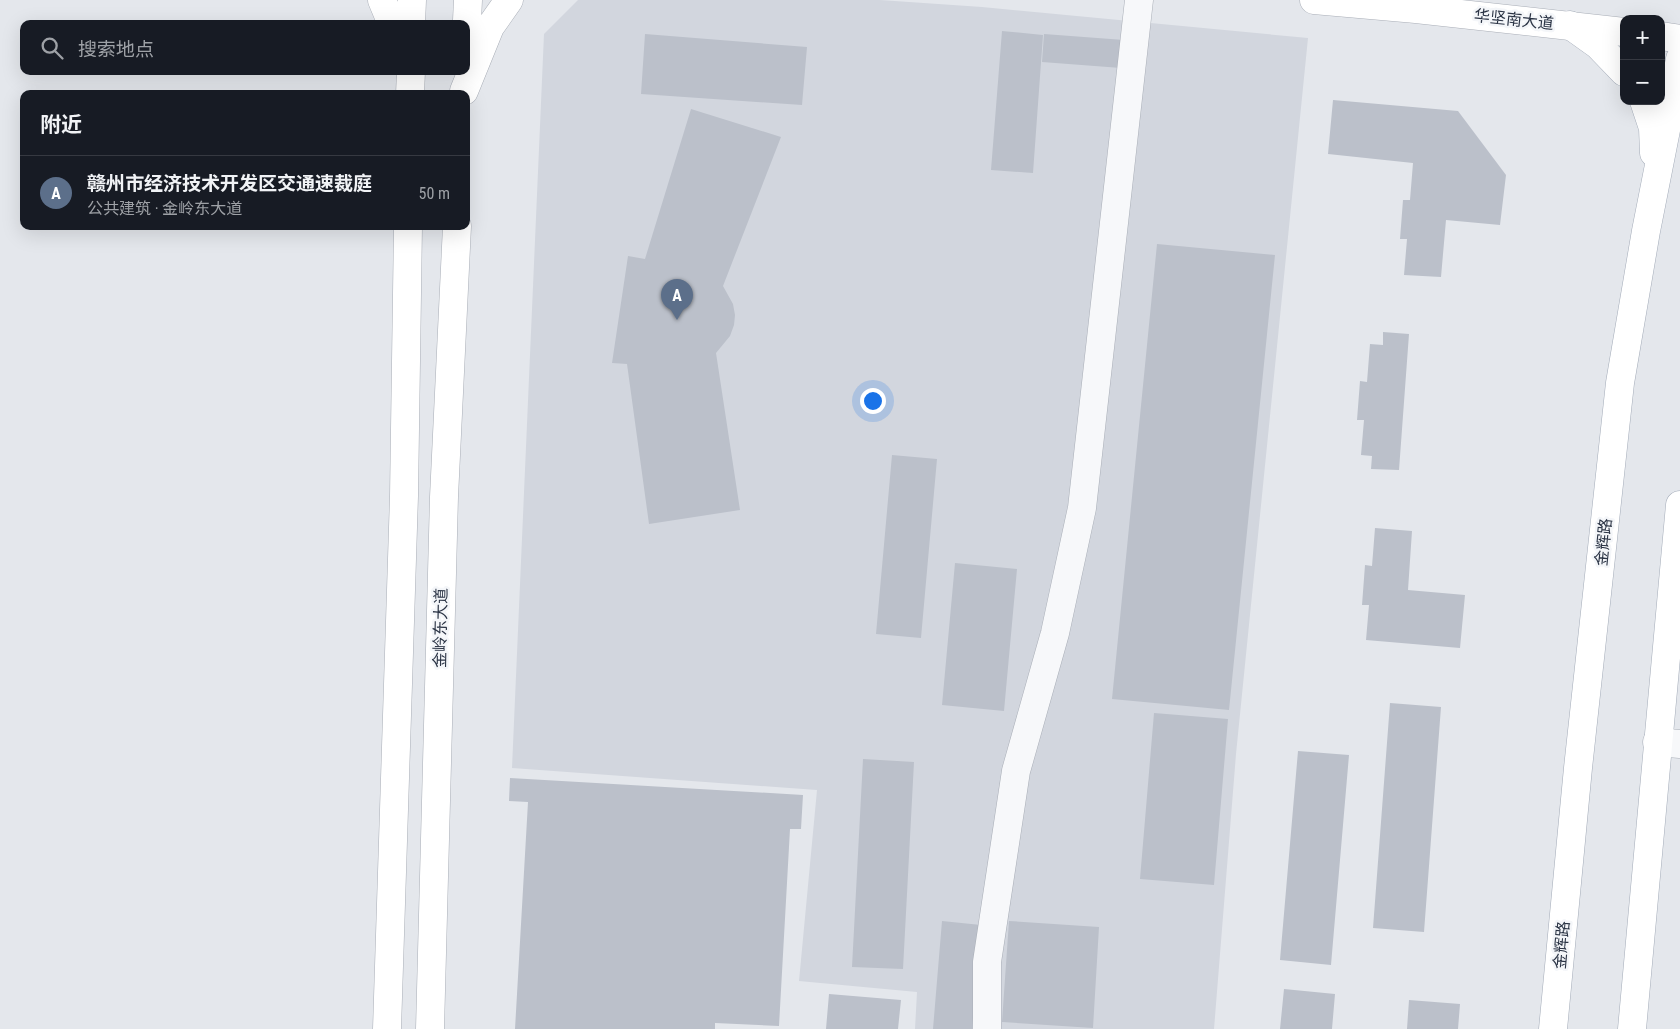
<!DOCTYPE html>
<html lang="zh">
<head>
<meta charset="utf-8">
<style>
	body { margin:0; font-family:"Roboto Condensed","Noto Sans SC",sans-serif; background:#242831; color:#f1f3f6 }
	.controls { position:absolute; right:15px; top:15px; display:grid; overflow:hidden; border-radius:10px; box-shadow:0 5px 20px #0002 }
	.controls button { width:45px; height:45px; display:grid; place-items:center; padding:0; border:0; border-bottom:1px solid #363941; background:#171b24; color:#f1f3f6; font:25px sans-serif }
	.you { position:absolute; left:872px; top:400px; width:18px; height:18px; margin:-12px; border:4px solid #fff; border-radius:50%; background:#1a73e8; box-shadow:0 0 0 8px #1a73e833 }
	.badge { display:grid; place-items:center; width:32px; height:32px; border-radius:50%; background:#1a73e8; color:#fff; font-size:16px; font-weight:700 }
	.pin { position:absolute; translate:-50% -41px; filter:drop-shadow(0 1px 2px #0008) }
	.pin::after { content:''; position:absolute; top:26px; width:18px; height:15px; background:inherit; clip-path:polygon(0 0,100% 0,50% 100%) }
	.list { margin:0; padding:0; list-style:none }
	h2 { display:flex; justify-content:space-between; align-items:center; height:65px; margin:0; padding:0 20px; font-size:21px }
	h2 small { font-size:16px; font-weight:400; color:#9ea1a6 }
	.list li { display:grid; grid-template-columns:32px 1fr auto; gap:15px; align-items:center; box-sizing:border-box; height:75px; padding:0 20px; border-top:1px solid #363941 }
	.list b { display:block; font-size:19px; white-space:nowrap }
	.list p { margin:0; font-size:16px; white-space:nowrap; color:#9ea1a6 }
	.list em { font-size:16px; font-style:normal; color:#9ea1a6 }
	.icon { flex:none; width:28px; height:28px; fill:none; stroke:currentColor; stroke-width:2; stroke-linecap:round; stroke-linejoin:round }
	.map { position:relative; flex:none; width:1680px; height:1029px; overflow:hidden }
	.search { position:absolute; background:#171b24; box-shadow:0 5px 20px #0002; left:20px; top:20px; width:450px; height:55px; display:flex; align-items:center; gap:12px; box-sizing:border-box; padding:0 18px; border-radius:10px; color:#9ea1a6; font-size:19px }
	.panel { position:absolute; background:#171b24; box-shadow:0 5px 20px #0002; left:20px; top:90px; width:450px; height:140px; border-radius:10px }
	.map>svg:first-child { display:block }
	.built { fill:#d2d6de }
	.building { fill:#bbc0ca }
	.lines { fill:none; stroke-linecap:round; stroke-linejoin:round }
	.minor-casing { stroke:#a9aeb7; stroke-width:29 }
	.secondary-casing { stroke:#a9aeb7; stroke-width:29 }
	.primary-casing { stroke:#a3abb8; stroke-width:29 }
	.minor { stroke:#f7f8fa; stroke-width:28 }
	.secondary { stroke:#fff; stroke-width:28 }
	.primary { stroke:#fff; stroke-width:28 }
	.labels { text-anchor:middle; stroke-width:5; stroke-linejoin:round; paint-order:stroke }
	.street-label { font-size:16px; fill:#2b3445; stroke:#f4f6f9 }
</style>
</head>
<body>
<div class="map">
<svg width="1680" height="1029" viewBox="0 0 1680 1029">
	<rect width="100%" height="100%" fill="#e4e7ec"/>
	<path class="built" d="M578,0h302l102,7 326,31 -72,716 -22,275h-299l2,-37 -118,-11 18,-191 -305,-22 32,-734z"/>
	<path class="building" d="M1002,31l41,4 -10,138 -42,-3z
		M645,34l162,13 -5,58 -161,-11z
		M1044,34l80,6 -3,28 -79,-6z
		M1333,100l125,11 48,64 -6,50 -54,-5 -5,57 -37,-2 3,-36h-7l3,-39h7l3,-37 -85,-9z
		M691,109l90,28 -58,149 10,18 2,11 -1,10 -4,11 -14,17 24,157 -91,14 -22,-160 -15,-1 16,-107 17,3z
		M1157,244l118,11 -46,455 -117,-11z
		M1383,332l26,2 -10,136 -28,-1 1,-13 -11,-1 3,-35h-7l3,-39 7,1 3,-38 13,1z
		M892,455l45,4 -16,179 -45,-4z
		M1375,528l37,3 -4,59 57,5 -5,53 -94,-8 3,-35h-7l3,-40 7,1z
		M955,563l62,6 -13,142 -62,-6z
		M1390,703l51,4 -17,225 -51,-4z
		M1154,713l74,6 -14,166 -74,-6z
		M1298,751l51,4 -18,210 -51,-5z
		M863,759l51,3 -11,207 -51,-2z
		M510,778l293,17 -2,34h-11l-11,197 -64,-3v6h-200l13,-227 -19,-1z
		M942,921l39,4 -9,104h-39z
		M1009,921l90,6 -6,101 -91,-6z
		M1284,989l51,5 -3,35h-52z
		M829,994l72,6 -3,29h-72z
		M1409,1000l51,4 -2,25h-51z"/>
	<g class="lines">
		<g class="minor-casing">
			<path id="minor" d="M1657,742l23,2
				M987,1029v-67l29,-191 39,-138 27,-125 57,-508"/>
		</g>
		<g class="secondary-casing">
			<path id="secondary" d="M382,0l10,24
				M1314,0l102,9 208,23
				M411,24l1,-24
				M1661,36l19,3
				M466,40l2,-40
				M464,91l26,-64 19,-27
				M410,94l1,-23
				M387,1029l17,-533 4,-270
				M430,1029l14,-532 13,-271"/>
		</g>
		<g class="primary-casing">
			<path id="primary" d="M1570,25l28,20 26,27
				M1644,101l9,27 1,25
				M1553,1029l25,-261 42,-385 26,-152 34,-172
				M1632,1029l48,-524"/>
		</g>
		<use href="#minor" class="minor"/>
		<use href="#secondary" class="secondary"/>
		<use href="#primary" class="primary"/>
	</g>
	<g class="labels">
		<g class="street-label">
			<text transform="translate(1514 19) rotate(6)" y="6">华坚南大道</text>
			<text transform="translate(1603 542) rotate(-84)" y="6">金辉路</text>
			<text transform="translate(440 628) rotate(-89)" y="6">金岭东大道</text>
			<text transform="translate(1561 945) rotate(-85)" y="6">金辉路</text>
		</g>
	</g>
</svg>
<div class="controls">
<button>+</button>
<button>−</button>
</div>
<div class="you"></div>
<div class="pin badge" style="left:677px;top:320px;background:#5c6f8a">A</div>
<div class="search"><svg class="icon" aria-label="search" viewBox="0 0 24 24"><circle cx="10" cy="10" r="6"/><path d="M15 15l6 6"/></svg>搜索地点</div>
<section class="panel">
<h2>附近<small></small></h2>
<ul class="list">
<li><span class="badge" style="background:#5c6f8a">A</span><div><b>赣州市经济技术开发区交通速裁庭</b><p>公共建筑 · 金岭东大道</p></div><em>50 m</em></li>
</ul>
</section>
</div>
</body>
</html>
